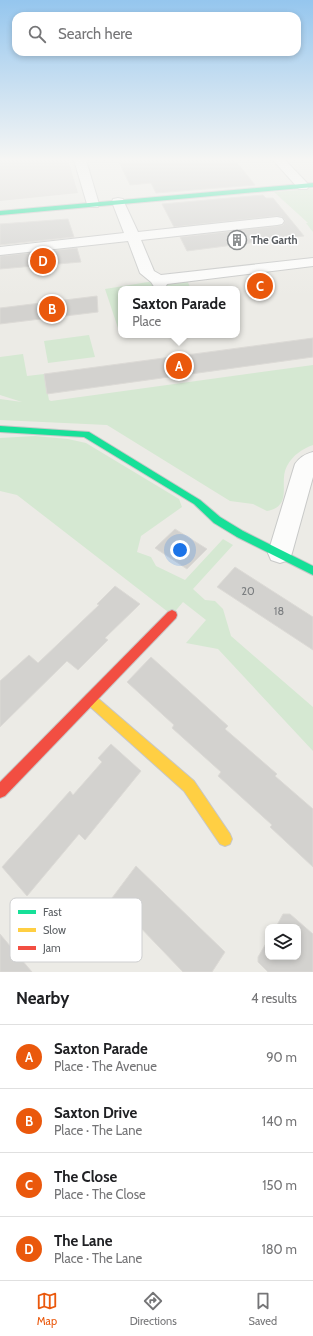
<!DOCTYPE html>
<html lang="en">
<head>
<meta charset="utf-8">
<style>
	body { margin:0; font-family:Cabin,sans-serif; background:#f2f2f2; color:#202124 }
	.controls { position:absolute; right:12px; bottom:12px; display:grid; overflow:hidden; border-radius:8px; box-shadow:0 2px 6px #0003 }
	.controls button { width:36px; height:36px; display:grid; place-items:center; padding:0; border:0; border-bottom:1px solid #e0e0e0; background:#fff; color:#202124; font:20px sans-serif }
	.you { position:absolute; left:180px; top:550px; width:14px; height:14px; margin:-10px; border:3px solid #fff; border-radius:50%; background:#1a73e8; box-shadow:0 0 0 6px #1a73e833 }
	.badge { display:grid; place-items:center; width:26px; height:26px; border-radius:50%; background:#ea580c; color:#fff; font-size:13px; font-weight:700 }
	.pin { position:absolute; translate:-50% -50%; border:2px solid #fff; box-shadow:0 1px 4px #0006 }
	.popup { position:absolute; left:118px; top:286px; width:122px; height:52px; box-sizing:border-box; display:grid; place-content:center; border-radius:8px; background:#fff; filter:drop-shadow(0 1px 3px #0005); font-size:13px; white-space:nowrap; color:#757577 }
	.popup b { font-size:15px; color:#202124 }
	.popup::after { content:''; position:absolute; left:50%; top:100%; margin-left:-8px; border:8px solid transparent; border-top-color:#fff }
	.list { margin:0; padding:0; list-style:none }
	h2 { display:flex; justify-content:space-between; align-items:center; height:52px; margin:0; padding:0 16px; font-size:17px }
	h2 small { font-size:13px; font-weight:400; color:#757577 }
	.list li { display:grid; grid-template-columns:26px 1fr auto; gap:12px; align-items:center; box-sizing:border-box; height:64px; padding:0 16px; border-top:1px solid #e0e0e0 }
	.list b { display:block; font-size:15px; white-space:nowrap }
	.list p { margin:0; font-size:13px; white-space:nowrap; color:#757577 }
	.list em { font-size:13px; font-style:normal; color:#757577 }
	.icon { flex:none; width:22px; height:22px; fill:none; stroke:currentColor; stroke-width:2; stroke-linecap:round; stroke-linejoin:round }
	.map { position:relative; flex:none; width:313px; height:972px; overflow:hidden }
	.search { position:absolute; background:#fff; box-shadow:0 2px 6px #0003; left:12px; right:12px; top:12px; height:44px; display:flex; align-items:center; gap:10px; box-sizing:border-box; padding:0 14px; border-radius:12px; color:#757577; font-size:15px }
	.sheet { height:308px; background:#fff }
	nav { display:flex; justify-content:space-around; align-items:center; box-sizing:border-box; height:56px; border-top:1px solid #e0e0e0; background:#fff; font-size:11px; color:#757577 }
	nav a { display:grid; justify-items:center; gap:2px }
	nav .on { color:#ea580c }
	.map>svg:first-child { display:block }
	.industrial { fill:#dcdad6 }
	.green { fill:#d5e8d2 }
	.building { fill:#d3d2cf; stroke:#dcdad6 }
	.lines { fill:none; stroke-linecap:round; stroke-linejoin:round }
	.street-casing { stroke:#c8c9c8; stroke-width:2 }
	.fast-casing { stroke:#c7c7c7; stroke-width:2 }
	.slow-casing { stroke:#c7c7c7; stroke-width:2 }
	.jam-casing { stroke:#c7c7c7; stroke-width:2 }
	.street { fill:#fcfcfb; fill-rule:evenodd }
	.fast { fill:#16e098; fill-rule:evenodd }
	.slow { fill:#ffcf43; fill-rule:evenodd }
	.jam { fill:#f24e42; fill-rule:evenodd }
	.labels { text-anchor:middle; stroke-width:3; stroke-linejoin:round; paint-order:stroke }
	.far-poi-label { font-size:11px; font-weight:bold; fill:#5c6064; stroke:#fff; text-anchor:start }
	.number-label { font-size:11px; fill:#7b7e80 }
	.key { fill:#fff; stroke:#cecfd0; stroke-width:1 }
	.key-label { font-size:11px; fill:#5c6064 }
</style>
</head>
<body>
<div class="map">
<svg width="313" height="972" viewBox="0 0 313 972">
	<rect width="100%" height="100%" fill="#ecebe6"/>
	<path class="industrial" d="M0,160h68l10,33 -78,8z"/>
	<path class="green" d="M313,189v43l-7,-9h2l-34,-31z
		M185,276l6,13h-70v38l-3,1 -13,-39z
		M89,335l6,22 -47,6 -4,-22z
		M23,354l4,22 17,-2 5,26 2,1 262,-36v80c-11,4 -20,10 -26,21 -9,16 7,40 -20,45l-14,-7 -23,-3 -123,-76 -107,-5v-21l22,3 -22,-7v-38z
		M35,436l33,3 18,4 93,56 3,8 -41,29 -4,16 14,5 5,9 29,14 38,-41 10,6 -40,44 12,11 10,1 8,8 8,27 82,71v44l-95,-102 -32,-6 20,-23 -23,-18 -11,13 -155,-120 -17,-4v-53z"/>
	<path class="building" d="M118,160h117l20,25 -99,8 -5,-10 -21,2z
		M263,195l3,3h7l31,38 -117,15 -7,-14 97,-11 6,-1 2,-5 -3,-3 -5,-1 -103,11 -12,-23z
		M68,219l6,18 -74,8v-21z
		M77,248l4,14 -81,7v-13z
		M97,296l1,16 -98,12v-16z
		M313,338v19l-266,37 -3,-20z
		M175,529l32,20 -20,20 -32,-21z
		M235,567l78,50v33l-96,-63z
		M115,586l25,18 -35,34 3,2 -30,30 -11,-9 -67,66v-46l29,-26 9,8 61,-58 -2,-1z
		M151,657l77,69 -3,3 52,45 -2,2 38,33v58l-43,-40 2,-2 -54,-49 3,-4 -49,-44 2,-3 -47,-43z
		M111,744l30,27 -56,69 -6,-6 -52,62 -25,-29 68,-76 3,4 29,-33 -4,-4z
		M136,866l89,86 -13,20h-29l-71,-74z
		M283,914h7l23,20v38h-45l-10,-10v-5l10,-17v17h30v-30h-22z
		M0,934l32,38h-32z"/>
	<g class="lines">
		<g class="street-casing">
			<path id="street" d="M74,160h12l13,44 -1,3h-10l-1,-3z
				M273,160h12l22,23 2,3 -2,3h-8z
				M118,198l5,1 1,3 14,30 139,-15 5,1 2,3 -2,3 -5,1 -136,15 13,31 7,4 152,-17v8l-146,18 -2,4h-10l-4,-6 -11,-9 -12,-32 -128,14v-8l124,-14 -12,-31 1,-3z
				M313,452v25l-21,76 -3,7 -9,3 -9,-3 -3,-7 27,-89c5,-7 10,-10 18,-12z"/>
		</g>
		<g class="fast-casing">
			<path id="fast" d="M313,183v4l-313,28v-4z
				M0,426l89,6 111,68 20,17 23,14 70,35v9l-76,-38 -23,-14 -20,-19 -110,-67 -84,-5z"/>
		</g>
		<g class="slow-casing">
			<path id="slow" d="M90,693l4,2 100,86 36,53 2,5 -2,5 -5,2 -5,-2 -36,-53 -98,-88 -2,-4 2,-4z"/>
		</g>
		<g class="jam-casing">
			<path id="jam" d="M172,610l4,2 1,3 -1,3 -171,178 -5,2v-16l168,-170z"/>
		</g>
		<use href="#street" class="street"/>
		<use href="#fast" class="fast"/>
		<use href="#slow" class="slow"/>
		<use href="#jam" class="jam"/>
	</g>
	<linearGradient id="sky" x2="0" y2="1"><stop stop-color="#95c6ee"/><stop offset="0.54" stop-color="#f6f6f4"/><stop offset="1" stop-color="#f6f6f4" stop-opacity="0"/></linearGradient>
	<rect width="313" height="296" fill="url(#sky)"/>
	<defs>
		<g id="building-ring" transform="scale(1)"><circle r="9.5" fill="#fff" stroke="#8e9192" stroke-width="1.5"/><path d="M-4-6H4V6H1V3H-1V6H-4ZM-2.5-4.3h1.7v1.8h-1.7ZM.8-4.3h1.7v1.8H.8ZM-2.5-1h1.7V.8h-1.7ZM.8-1h1.7V.8H.8Z" fill="#8e9192"/></g>
	</defs>
	<g fill-rule="evenodd">
		<use href="#building-ring" x="237" y="240"/>
	</g>
	<g class="labels">
		<g class="far-poi-label">
			<text x="251" y="244">The Garth</text>
		</g>
		<g class="number-label">
			<text x="248" y="595">20</text>
			<text x="279" y="615">18</text>
		</g>
	</g>
	<rect x="10" y="898" width="132" height="64" rx="6" class="key"/>
	<rect x="18" y="910" width="18" height="4" fill="#16e098"/>
	<rect x="18" y="928" width="18" height="4" fill="#ffcf43"/>
	<rect x="18" y="946" width="18" height="4" fill="#f24e42"/>
	<g class="key-label">
		<text x="43" y="916">Fast</text>
		<text x="43" y="934">Slow</text>
		<text x="43" y="952">Jam</text>
	</g>
</svg>
<div class="controls">
<button><svg class="icon" aria-label="layers" viewBox="0 0 24 24"><path d="M12 4l9 5-9 5-9-5zM3 14l9 5 9-5"/></svg></button>
</div>
<div class="you"></div>
<div class="pin badge" style="left:179px;top:366px">A</div>
<div class="popup"><b>Saxton Parade</b>Place</div>
<div class="pin badge" style="left:52px;top:309px">B</div>
<div class="pin badge" style="left:260px;top:286px">C</div>
<div class="pin badge" style="left:43px;top:261px">D</div>
<div class="search"><svg class="icon" aria-label="search" viewBox="0 0 24 24"><circle cx="10" cy="10" r="6"/><path d="M15 15l6 6"/></svg>Search here</div>
</div>
<section class="sheet">
<h2>Nearby<small>4 results</small></h2>
<ul class="list">
<li><span class="badge">A</span><div><b>Saxton Parade</b><p>Place · The Avenue</p></div><em>90 m</em></li>
<li><span class="badge">B</span><div><b>Saxton Drive</b><p>Place · The Lane</p></div><em>140 m</em></li>
<li><span class="badge">C</span><div><b>The Close</b><p>Place · The Close</p></div><em>150 m</em></li>
<li><span class="badge">D</span><div><b>The Lane</b><p>Place · The Lane</p></div><em>180 m</em></li>
</ul>
</section>
<nav>
<a class="on"><svg class="icon" aria-label="map" viewBox="0 0 24 24"><path d="M3 6l6-2 6 2 6-2v14l-6 2-6-2-6 2zM9 4v14M15 6v14"/></svg>Map</a>
<a><svg class="icon" aria-label="directions" viewBox="0 0 24 24"><path d="M12 3l9 9-9 9-9-9zM9 14v-3h6M13 9l2 2-2 2"/></svg>Directions</a>
<a><svg class="icon" aria-label="saved" viewBox="0 0 24 24"><path d="M7 4h10v16l-5-4-5 4z"/></svg>Saved</a>
</nav>
</body>
</html>
